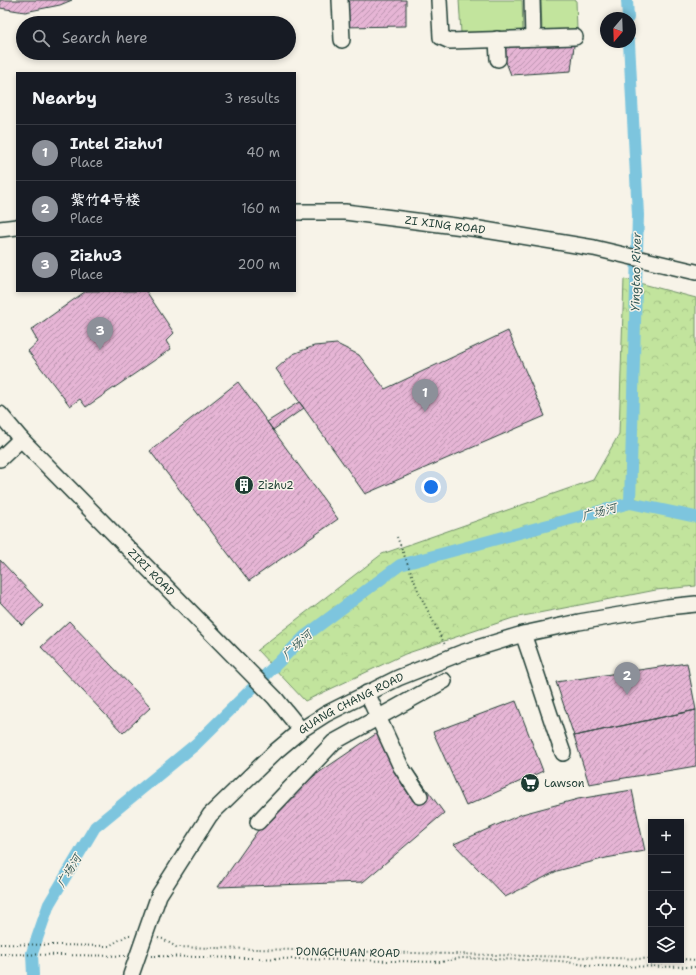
<!DOCTYPE html>
<html lang="en">
<head>
<meta charset="utf-8">
<style>
	body { margin:0; font-family:"Shantell Sans","LXGW WenKai TC",sans-serif; background:#242831; color:#f1f3f6 }
	.controls { position:absolute; right:12px; bottom:12px; display:grid; overflow:hidden; border-radius:0px; box-shadow:0 2px 6px #0003 }
	.controls button { width:36px; height:36px; display:grid; place-items:center; padding:0; border:0; border-bottom:1px solid #363941; background:#171b24; color:#f1f3f6; font:20px sans-serif }
	.compass { position:absolute; left:600px; top:12px; width:36px; height:36px; border-radius:50%; background:#171b24; box-shadow:0 2px 6px #0003; rotate:199deg }
	.you { position:absolute; left:431px; top:487px; width:14px; height:14px; margin:-10px; border:3px solid #fff; border-radius:50%; background:#1a73e8; box-shadow:0 0 0 6px #1a73e833 }
	.badge { display:grid; place-items:center; width:26px; height:26px; border-radius:50%; background:#8c9099; color:#fff; font-size:13px; font-weight:700 }
	.pin { position:absolute; translate:-50% -33px; filter:drop-shadow(0 1px 2px #0008) }
	.pin::after { content:''; position:absolute; top:21px; width:14px; height:12px; background:inherit; clip-path:polygon(0 0,100% 0,50% 100%) }
	.list { margin:0; padding:0; list-style:none }
	h2 { display:flex; justify-content:space-between; align-items:center; height:52px; margin:0; padding:0 16px; font-size:17px }
	h2 small { font-size:13px; font-weight:400; color:#9ea1a6 }
	.list li { display:grid; grid-template-columns:26px 1fr auto; gap:12px; align-items:center; box-sizing:border-box; height:56px; padding:0 16px; border-top:1px solid #363941 }
	.list b { display:block; font-size:15px; white-space:nowrap }
	.list p { margin:0; font-size:13px; white-space:nowrap; color:#9ea1a6 }
	.list em { font-size:13px; font-style:normal; color:#9ea1a6 }
	.icon { flex:none; width:22px; height:22px; fill:none; stroke:currentColor; stroke-width:2; stroke-linecap:round; stroke-linejoin:round }
	.map { position:relative; flex:none; width:696px; height:975px; overflow:hidden }
	.search { position:absolute; background:#171b24; box-shadow:0 2px 6px #0003; left:16px; top:16px; width:280px; height:44px; display:flex; align-items:center; gap:10px; box-sizing:border-box; padding:0 14px; border-radius:22px; color:#9ea1a6; font-size:15px }
	.panel { position:absolute; background:#171b24; box-shadow:0 2px 6px #0003; left:16px; top:72px; width:280px; height:220px; border-radius:0px }
	.map>svg:first-child { display:block }
	.park { fill:url(#park-crowns); stroke:#709068 }
	.pitch { fill:#c2e49d; stroke:#709068 }
	.lines { fill:none; stroke-linecap:round; stroke-linejoin:round }
	.canal { stroke:#7dc5de; stroke-width:12 }
	.building { fill:url(#building-hatch); stroke:#1f3d34 }
	.minor-casing { stroke:#1f3d34; stroke-width:18 }
	.path { stroke:#1f3d34; stroke-width:2; stroke-dasharray:1 3; stroke-linecap:butt }
	.minor { stroke:#f7f3e8; stroke-width:15 }
	.labels { text-anchor:middle; stroke-width:3; stroke-linejoin:round; paint-order:stroke }
	.street-label { font-size:11px; fill:#1f3d34; stroke:#f7f3e8 }
	.poi-label { font-size:11px; fill:#1f3d34; stroke:#f7f3e8; text-anchor:start }
	.water-label { font-size:12px; font-style:italic; fill:#325856; stroke:#f7f3e8 }
</style>
</head>
<body>
<div class="map">
<svg width="696" height="975" viewBox="0 0 696 975">
	<defs>
		<pattern id="park-crowns" width="20" height="18" patternUnits="userSpaceOnUse"><rect width="20" height="18" fill="#c2e49d"/><path d="M2 6a3 3 0 1 1 6 0M12 15a3 3 0 1 1 6 0" fill="none" stroke="#a6c488"/></pattern>
		<pattern id="building-hatch" width="6" height="6" patternUnits="userSpaceOnUse"><rect width="6" height="6" fill="#e6b5d5"/><path d="M-1 1l2-2M0 6l6-6M5 7l2-2" fill="none" stroke="#ba94ae"/></pattern>
	</defs>
	<rect width="100%" height="100%" fill="#f7f3e8"/>
	<filter id="ink" filterUnits="userSpaceOnUse"><feTurbulence type="fractalNoise" baseFrequency=".025" numOctaves="2"/><feDisplacementMap in="SourceGraphic" scale="8" xChannelSelector="R" yChannelSelector="G"/><feConvolveMatrix kernelMatrix="1 2 1 2 8 2 1 2 1" color-interpolation-filters="sRGB"/></filter>
	<g filter="url(#ink)">
		<path class="park" d="M624,279l72,19v288l-40,4 -143,28 -108,36 -100,47 -48,-51 125,-96 211,-74 26,-46z"/>
		<path class="pitch" d="M459,0h63l1,31 -62,2z
			M541,0h35l1,30 -35,1z"/>
		<g class="lines">
			<path class="canal" d="M627,0l1,18
				M629,42l9,173 -8,288
				M33,975l-1,-22 17,-49 46,-77 101,-83 109,-108 95,-71 230,-62 66,14"/>
		</g>
		<path class="building" d="M0,0h72l-12,5 -35,7 -25,-4z
			M340,0h66v26l-65,1z
			M575,37l-4,34 -60,4 -14,-36z
			M86,291h60l28,42 -8,8 5,8 -85,58 -6,-8 -10,7 -42,-55 10,-9 -7,-12z
			M508,331l37,85 -180,78 -89,-125 17,-15 21,-8 23,-2 22,11 26,34z
			M238,382l100,137 -89,62 -99,-130z
			M299,402l5,6 -31,22 -6,-8z
			M0,560l43,46 -21,19 -22,-23z
			M69,621l82,86 -28,26 -82,-86z
			M687,663l9,47 -122,26 -18,-54z
			M516,701l27,70 -77,35 -33,-74z
			M696,710v56l-107,18 -15,-48z
			M383,729l61,84 -81,69 -145,5 62,-88z
			M632,790l13,61 -39,7 -49,13 -52,26 -51,-53 68,-30 56,-15z"/>
		<g class="lines">
			<g class="minor-casing">
				<g id="minor">
					<path d="M340,0l2,40"/>
					<path d="M439,0l2,37 9,4 125,-4"/>
					<path d="M532,0l1,38"/>
					<path d="M497,39l1,20"/>
					<path id="s1" d="M295,212h50l134,17 115,19 102,24"/>
					<path d="M0,229l17,-2"/>
					<path id="s2" d="M0,414l21,25 254,259 26,32"/>
					<path d="M0,459l21,-20"/>
					<path d="M523,634c14,39 26,80 40,119"/>
					<path d="M367,693l34,74 19,29"/>
					<path d="M258,822l76,-80 110,-61"/>
					<path id="s3" d="M131,975l28,-80 51,-80 66,-64 25,-21 25,-16 72,-36 63,-25 62,-19 56,-12 88,-15 29,-3"/>
				</g>
			</g>
			<path class="path" d="M397,537l23,58 25,50
				M158,938l5,1 13,8 475,12
				M0,944l109,2 19,-11h4
				M0,954l125,2
				M151,956l290,6 20,-4 100,3 31,5 104,1
				M681,959l15,1"/>
			<use href="#minor" class="minor"/>
		</g>
	</g>
	<defs>
		<g id="building-disc" transform="scale(1)"><circle r="9.5" fill="#1f3d34" stroke="#f7f3e8"/><path d="M-4-6H4V6H1V3H-1V6H-4ZM-2.5-4.3h1.7v1.8h-1.7ZM.8-4.3h1.7v1.8H.8ZM-2.5-1h1.7V.8h-1.7ZM.8-1h1.7V.8H.8Z" fill="#fff"/></g>
		<g id="supermarket-disc" transform="scale(1)"><circle r="9.5" fill="#1f3d34" stroke="#f7f3e8"/><path d="M-6-5.5h2.5l.6 2H6L4.5 2H-2.5L-4.4-4H-6ZM-1.5 3.2a1.3 1.3 0 1 0 .1 0ZM3 3.2a1.3 1.3 0 1 0 .1 0Z" fill="#fff"/></g>
	</defs>
	<g fill-rule="evenodd">
		<use href="#building-disc" x="244" y="485"/>
		<use href="#supermarket-disc" x="530" y="783"/>
	</g>
	<g class="labels">
		<g class="street-label">
			<text dy="4" stroke="none"><textPath href="#s1" startOffset="151">ZI XING ROAD</textPath></text>
			<text dy="4" stroke="none"><textPath href="#s2" startOffset="219">ZIRI ROAD</textPath></text>
			<text dy="4" stroke="none"><textPath href="#s3" startOffset="361">GUANG CHANG ROAD</textPath></text>
			<text transform="translate(348 952) rotate(1)" y="4">DONGCHUAN ROAD</text>
		</g>
		<g class="poi-label">
			<text x="258" y="489">Zizhu2</text>
			<text x="544" y="787">Lawson</text>
		</g>
		<g class="water-label">
			<text transform="translate(636 272) rotate(-89)" y="4">Yingtao River</text>
			<text transform="translate(599 512) rotate(-15)" y="4">广场河</text>
			<text transform="translate(297 645) rotate(-43)" y="4">广场河</text>
			<text transform="translate(69 871) rotate(-59)" y="4">广场河</text>
		</g>
	</g>
</svg>
<div class="controls">
<button>+</button>
<button>−</button>
<button><svg class="icon" aria-label="locate" viewBox="0 0 24 24"><circle cx="12" cy="12" r="6"/><path d="M12 2v4M12 18v4M2 12h4M18 12h4"/></svg></button>
<button><svg class="icon" aria-label="layers" viewBox="0 0 24 24"><path d="M12 4l9 5-9 5-9-5zM3 14l9 5 9-5"/></svg></button>
</div>
<svg class="compass" viewBox="-18 -18 36 36"><path d="M0-13l5 13h-10z" fill="#e53935"/><path d="M0 13l5-13h-10z" fill="#9ea1a6"/></svg>
<div class="you"></div>
<div class="pin badge" style="left:425px;top:412px">1</div>
<div class="pin badge" style="left:627px;top:695px">2</div>
<div class="pin badge" style="left:100px;top:350px">3</div>
<div class="search"><svg class="icon" aria-label="search" viewBox="0 0 24 24"><circle cx="10" cy="10" r="6"/><path d="M15 15l6 6"/></svg>Search here</div>
<section class="panel">
<h2>Nearby<small>3 results</small></h2>
<ul class="list">
<li><span class="badge">1</span><div><b>Intel Zizhu1</b><p>Place</p></div><em>40 m</em></li>
<li><span class="badge">2</span><div><b>紫竹4号楼</b><p>Place</p></div><em>160 m</em></li>
<li><span class="badge">3</span><div><b>Zizhu3</b><p>Place</p></div><em>200 m</em></li>
</ul>
</section>
</div>
</body>
</html>
